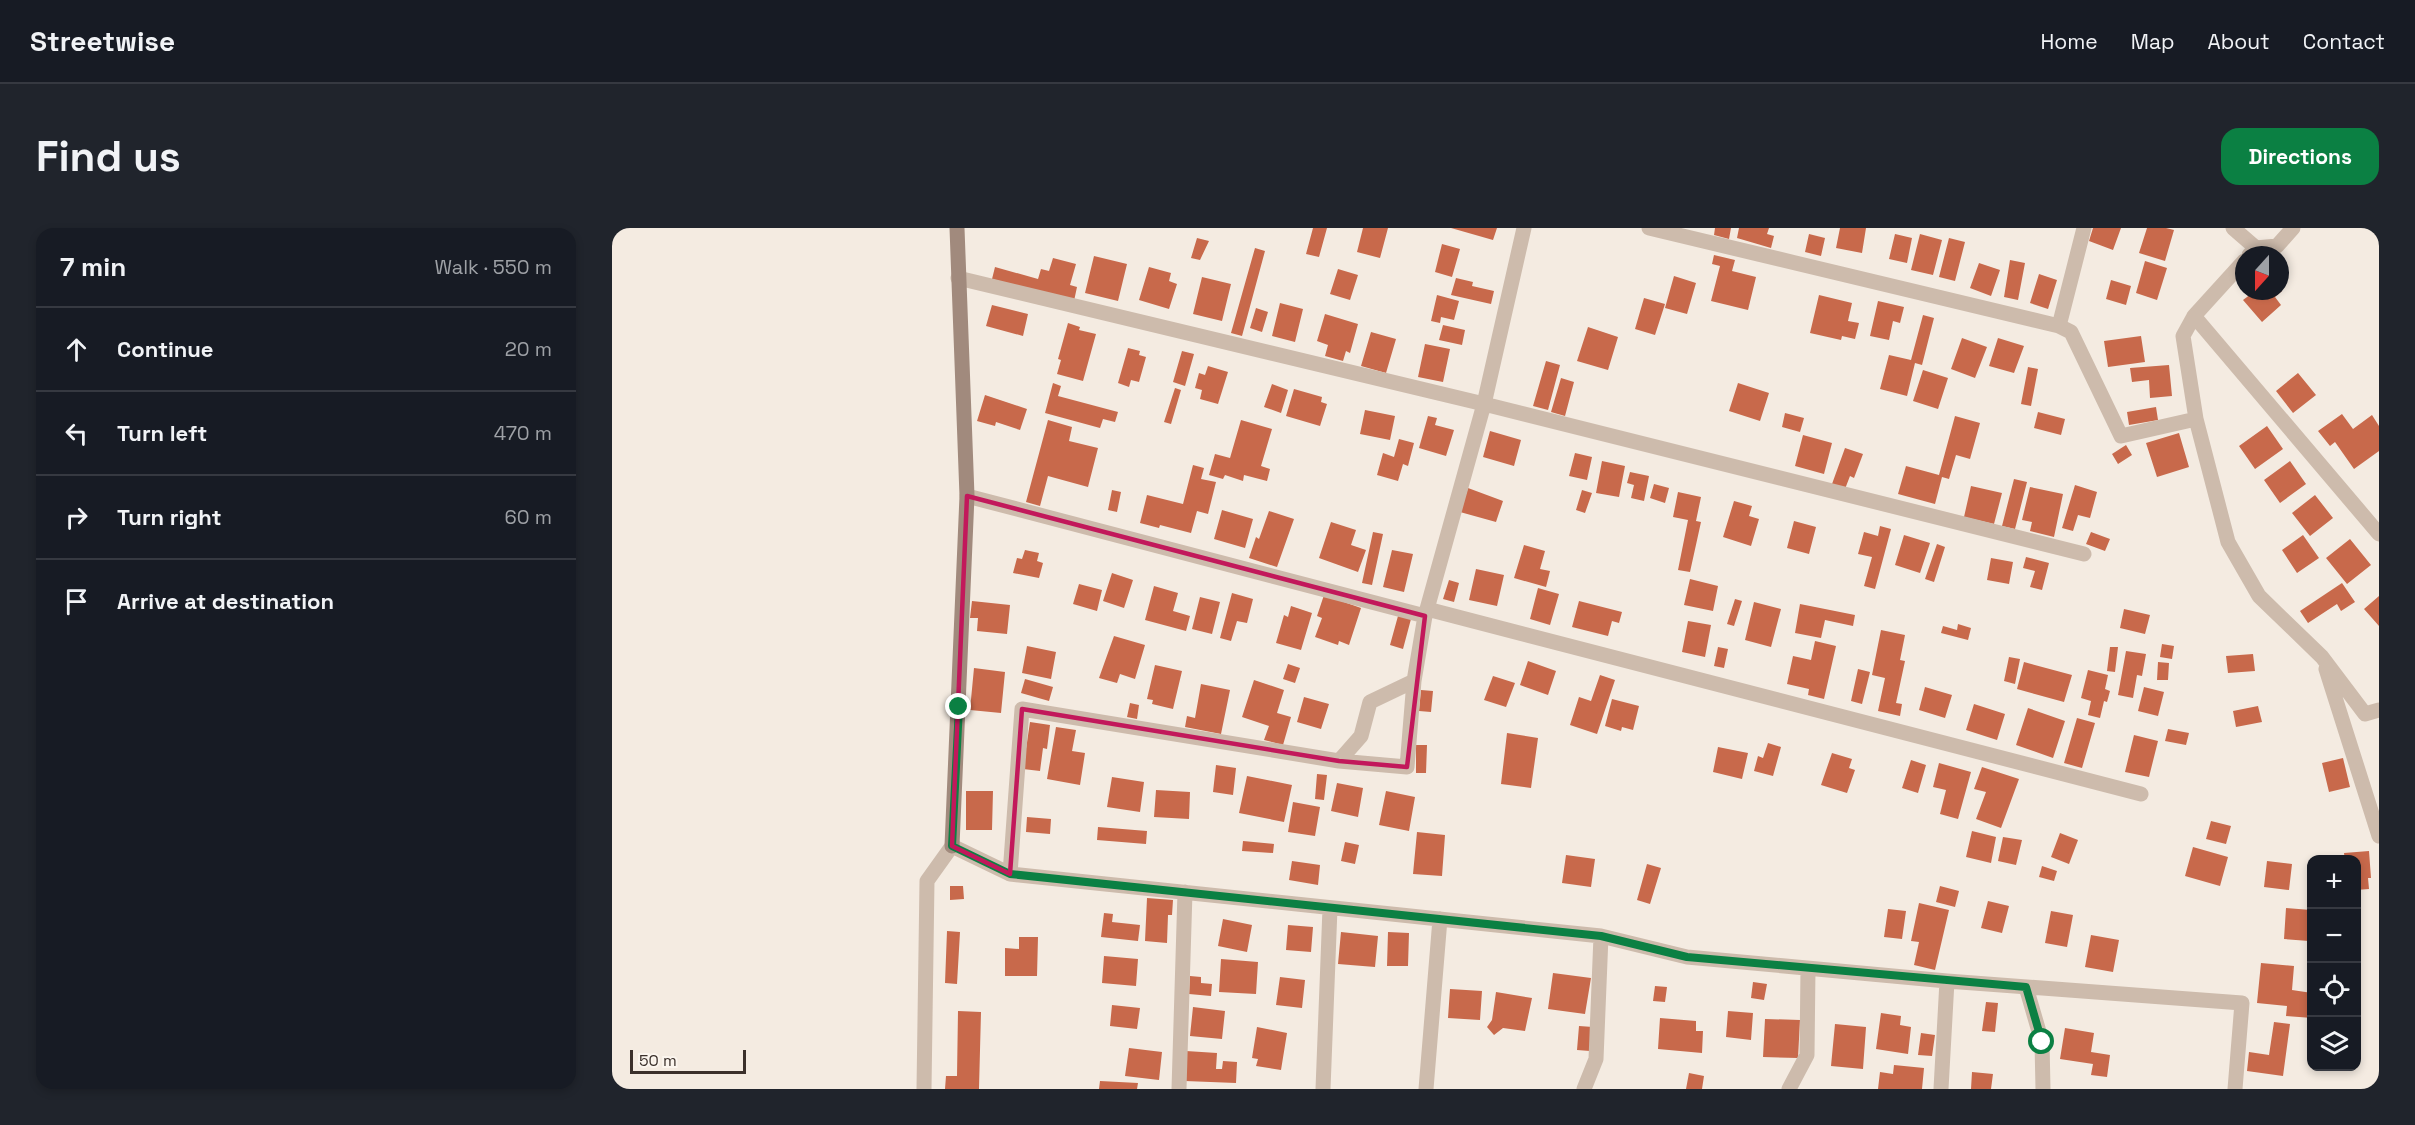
<!DOCTYPE html>
<html lang="en">
<head>
<meta charset="utf-8">
<style>
	body { margin:0; font-family:"Space Grotesk",sans-serif; background:#20242c; color:#f1f3f6 }
	.controls { position:absolute; right:18px; bottom:18px; display:grid; overflow:hidden; border-radius:12px; box-shadow:0 3px 9px #0003 }
	.controls button { width:54px; height:54px; display:grid; place-items:center; padding:0; border:0; border-bottom:2px solid #363941; background:#171b24; color:#f1f3f6; font:30px sans-serif }
	.compass { position:absolute; left:1623px; top:18px; width:54px; height:54px; border-radius:50%; background:#171b24; box-shadow:0 3px 9px #0003; rotate:201deg }
	.scale { position:absolute; left:18px; bottom:15px; width:116px; box-sizing:border-box; padding-left:6px; border:3px solid #3b302b; border-top:0; font-size:16px; line-height:21px; white-space:nowrap; color:#3b302b; -webkit-text-stroke:4px #fbf5ee; paint-order:stroke }
	.stop { position:absolute; width:18px; height:18px; margin:-14px; border:4px solid #0b8043; border-radius:50%; background:#fff }
	.stop.end { background:#0b8043; border-color:#fff; box-shadow:0 2px 6px #0008 }
	.list { margin:0; padding:0; list-style:none }
	h2 { display:flex; justify-content:space-between; align-items:center; height:78px; margin:0; padding:0 24px; font-size:26px }
	h2 small { font-size:20px; font-weight:400; color:#9ea1a6 }
	.list li { display:grid; grid-template-columns:39px 1fr auto; gap:18px; align-items:center; box-sizing:border-box; height:84px; padding:0 24px; border-top:2px solid #363941 }
	.list b { display:block; font-size:22px; white-space:nowrap }
	.list em { font-size:20px; font-style:normal; color:#9ea1a6 }
	.icon { flex:none; width:33px; height:33px; fill:none; stroke:currentColor; stroke-width:2; stroke-linecap:round; stroke-linejoin:round }
	.map { position:relative; flex:none; width:1767px; height:861px; overflow:hidden; border-radius:18px }
	header { display:flex; align-items:center; gap:36px; box-sizing:border-box; height:84px; padding:0 30px; background:#171b24; border-bottom:2px solid #363941 }
	header strong { font-size:28px }
	nav { display:flex; gap:33px; margin-inline-start:auto; font-size:21px }
	.intro { display:flex; align-items:center; justify-content:space-between; box-sizing:border-box; height:144px; padding:0 36px }
	h1 { margin:0; font-size:42px }
	.button { padding:15px 27px; border-radius:18px; background:#0b8043; color:#fff; font-size:21px; font-weight:700 }
	main { display:flex; gap:36px; padding:0 36px }
	aside { flex:1; background:#171b24; border-radius:18px; box-shadow:0 3px 9px #0003 }
	.map>svg:first-child { display:block }
	.building { fill:#c8694b }
	.lines { fill:none; stroke-linecap:round; stroke-linejoin:round }
	.street { stroke:#cdbbac; stroke-width:15 }
	.secondary { stroke:#a18a7d; stroke-width:15 }
	.route { stroke:#0b8043; stroke-width:8 }
	.marked { fill:none; stroke:#c2185b; stroke-width:4.5; stroke-linejoin:round }
</style>
</head>
<body>
<header>
<strong>Streetwise</strong>
<nav><a>Home</a><a>Map</a><a>About</a><a>Contact</a></nav>
</header>
<div class="intro"><h1>Find us</h1><a class="button">Directions</a></div>
<main>
<aside>
<h2>7 min<small>Walk · 550 m</small></h2>
<ul class="list">
<li><svg class="icon" aria-label="ahead" viewBox="0 0 24 24"><path d="M12 20V5M6 11l6-6 6 6"/></svg><div><b>Continue</b></div><em>20 m</em></li>
<li><svg class="icon" aria-label="left" viewBox="0 0 24 24"><path d="M17 20v-9H6M10 6l-5 5 5 5"/></svg><div><b>Turn left</b></div><em>470 m</em></li>
<li><svg class="icon" aria-label="right" viewBox="0 0 24 24"><path d="M7 20v-9h11M14 6l5 5-5 5"/></svg><div><b>Turn right</b></div><em>60 m</em></li>
<li><svg class="icon" aria-label="arrive" viewBox="0 0 24 24"><path d="M6 21V4h12l-3 4 3 4H6"/></svg><div><b>Arrive at destination</b></div></li>
</ul>
</aside>
<div class="map">
<svg width="1767" height="861" viewBox="0 0 1767 861">
	<rect width="100%" height="100%" fill="#f4ebe1"/>
	<path class="building" d="M701,0h14l-8,29 -13,-3z
		M751,0h25l-8,30 -23,-6z
		M839,0h46l-4,12z
		M1103,0h16l-2,11 -15,-4z
		M1127,0h30l-2,6 7,2 -3,12 -34,-10z
		M1228,0h26l-4,25 -26,-5z
		M1481,0h28l-8,22 -24,-9z
		M1535,0h19l8,2 -9,31 -26,-8z
		M1197,6l16,4 -4,18 -16,-4z
		M1283,6l17,4 -5,25 -18,-4z
		M1308,6l22,6 -9,35 -22,-5z
		M585,10l12,3 -9,19 -9,-2z
		M1337,10l16,4 -10,39 -16,-4z
		M830,16l18,5 -8,28 -17,-5z
		M643,20l10,3 -23,85 -11,-3z
		M1102,27l21,5 -3,11 24,6 -8,33 -37,-9 9,-35 -8,-2z
		M482,28l33,8 -9,37 -33,-8z
		M441,30l23,6 -6,21 7,2 -3,14 -82,-22 3,-12 43,12 3,-10 8,2z
		M1398,32l15,3 -7,37 -14,-3z
		M1533,33l22,7 -10,32 -21,-7z
		M1367,35l21,7 -9,26 -21,-8z
		M537,39l22,6 -2,8 8,3 -8,25 -30,-9z
		M726,41l20,6 -8,25 -20,-6z
		M1427,46l18,6 -9,29 -18,-6z
		M1062,48l22,7 -9,31 -22,-6z
		M590,49l29,7 -9,37 -29,-7z
		M844,50l17,4 -1,4 22,5 -3,13 -40,-9z
		M1499,52l20,6 -5,19 -20,-6z
		M1636,63h34l-7,6 6,8 -19,17 -19,-22 8,-6z
		M825,67l22,6 -5,19 -13,-3 -1,6 -9,-2z
		M1207,67l33,8 -4,18 11,2 -4,16 -13,-3 -1,4 -31,-7z
		M1032,70l21,6 -10,31 -20,-6z
		M1266,73l26,6 -4,16 -7,-2 -4,19 -19,-4z
		M668,75l23,6 -8,33 -23,-6z
		M380,77l36,9 -5,22 -37,-10z
		M644,80l12,4 -6,20 -12,-4z
		M713,86l33,10 -8,29 -4,-2 -3,10 -18,-5 3,-11 -11,-4z
		M1311,87l11,3 -12,47 -7,-2 -8,33 -27,-7 9,-34 22,5z
		M456,95l12,4 -1,3 17,4 -13,47 -26,-7 4,-14 -3,-1z
		M831,97l22,5 -3,15 -23,-5z
		M976,99l30,10 -10,33 -31,-9z
		M759,104l25,7 -10,34 -25,-7z
		M1529,108l4,26 -37,5 -4,-26z
		M1350,110l25,9 -12,31 -24,-9z
		M1386,110l26,8 -10,27 -25,-7z
		M813,116l25,5 -7,33 -25,-5z
		M516,120l12,3 -1,4 7,2 -7,25 -8,-2 -2,7 -11,-4z
		M570,123l12,3 -9,32 -12,-4z
		M934,133l14,4 -12,45 -15,-4z
		M1557,137l3,31 -22,2 -1,-18 -17,2 -2,-14z
		M596,138l20,6 -10,32 -18,-5 2,-9 -7,-2 4,-15 6,2z
		M1416,139l10,2 -7,37 -10,-2z
		M1311,142l25,8 -10,31 -25,-8z
		M1686,145l18,22 -23,18 -17,-22z
		M949,150l13,4 -9,34 -14,-4z
		M441,155l8,3 -3,10 60,16 -3,10 -12,-3 -3,9 -55,-15z
		M1126,155l31,10 -9,28 -31,-10z
		M660,156l16,6 -7,23 -17,-6z
		M563,160l6,2 -10,34 -7,-2z
		M682,161l28,8 -1,5 6,2 -7,22 -34,-10z
		M373,167l42,14 -7,21 -24,-8 -1,4 -18,-5z
		M1544,179l2,13 -29,5 -2,-13z
		M753,182l30,6 -5,24 -30,-6z
		M1426,184l27,7 -4,16 -27,-7z
		M1173,185l19,5 -4,14 -18,-5z
		M1730,186l11,15 19,-14 7,11v25l-25,18 -19,-27 -5,4 -12,-15z
		M816,188l9,2 -2,7 19,5 -8,26 -27,-8z
		M1343,188l25,7 -10,36 -14,-4 -7,24 -7,-2 -7,27 -37,-10 8,-28 33,9z
		M436,192l24,7 -3,14 29,7 -10,39 -40,-11 -8,30 -14,-4z
		M629,192l31,9 -11,37 9,3 -3,12 -23,-6 -1,6 -18,-6 -2,4 -14,-4 6,-21 15,4z
		M1655,198l16,23 -28,20 -16,-23z
		M878,203l31,9 -7,26 -31,-9z
		M1567,205l10,34 -32,10 -11,-34z
		M1191,207l29,8 -8,31 -29,-8z
		M787,211l15,4 -6,23 -5,-2 -5,17 -21,-6 6,-22 11,4z
		M1514,217l6,10 -14,9 -6,-10z
		M1233,220l18,6 -9,24 -4,-2 -5,13 -13,-5z
		M963,225l17,4 -5,23 -18,-4z
		M990,233l23,5 -6,31 -23,-4z
		M1678,233l16,23 -26,19 -16,-23z
		M581,237l11,3 -3,11 15,3 -8,32 -11,-3 -6,22 -31,-8 -1,3 -19,-5 7,-28 36,9z
		M1018,244l19,4 -5,25 -13,-3 3,-13 -7,-2z
		M1402,251l13,3 -12,47 -13,-3z
		M1042,256l15,4 -4,15 -15,-5z
		M1463,257l22,7 -7,26 -12,-3 -5,16 -11,-3z
		M1359,258l31,7 -8,31 -30,-7z
		M1418,259l33,7 -9,43 -24,-6 2,-9 -10,-2z
		M856,260l35,13 -7,21 -36,-10z
		M500,262l9,2 -4,20 -9,-2z
		M970,262l10,3 -7,20 -9,-3z
		M1066,264l23,5 -5,24 5,1 -11,50 -12,-2 10,-50 -15,-3z
		M1703,267l18,23 -23,18 -18,-23z
		M1122,273l18,5 -3,10 10,3 -8,27 -28,-9z
		M610,282l31,9 -8,29 -31,-9z
		M657,283l25,8 -17,48 -28,-9 7,-21 3,2z
		M1182,293l22,6 -7,27 -22,-6z
		M719,294l25,8 -5,15 15,5 -8,22 -39,-14z
		M1268,298l11,3 -16,60 -11,-3 8,-29 -14,-3 6,-22 14,4z
		M761,304l10,2 -11,51 -10,-2z
		M1479,304l19,7 -5,12 -19,-7z
		M1292,307l26,8 -10,30 -25,-8z
		M1691,307l16,23 -22,15 -15,-23z
		M1738,311l21,26 -24,19 -21,-26z
		M1325,316l8,3 -11,35 -9,-3z
		M912,317l21,6 -5,18 10,2 -4,16 -32,-9z
		M413,322l14,3 -2,8 6,2 -4,15 -26,-5 4,-15 5,1z
		M780,322l21,4 -9,38 -21,-5z
		M1414,329l23,6 -7,27 -12,-3 5,-16 -12,-3z
		M1379,330l22,4 -4,22 -22,-4z
		M864,341l28,6 -7,31 -28,-6z
		M500,345l21,7 -9,28 -21,-7z
		M1078,351l28,7 -5,25 -29,-6z
		M837,352l10,3 -5,19 -11,-3z
		M1730,355l13,19 -14,9 -4,-7 -29,19 -8,-12z
		M467,356l23,6 -5,21 -24,-7z
		M542,358l24,7 -5,18 17,5 -4,15 -41,-11z
		M926,360l21,6 -9,31 -20,-6z
		M620,365l21,6 -6,24 -10,-2 -6,20 -11,-3z
		M712,367l37,13 -12,37 -10,-4 -1,4 -23,-8 7,-19 -5,-2z
		M1767,368v30l-15,-17z
		M588,369l20,5 -8,32 -20,-5z
		M1123,371l7,2 -8,25 -7,-2z
		M360,373l38,4 -3,29 -30,-3 1,-13h-8z
		M967,373l43,11 -3,11 -7,-2 -4,15 -36,-9z
		M1142,374l27,7 -10,38 -26,-7z
		M1188,376l55,11 -2,11 -28,-6 -4,18 -26,-5z
		M679,378l21,7 -11,37 -25,-7 8,-28 4,2z
		M1512,381l26,6 -5,19 -25,-6z
		M786,388l13,3 -8,30 -13,-4z
		M1076,393l23,4 -6,32 -23,-5z
		M1346,396l13,4 -3,12 -27,-7 2,-7 14,4z
		M1269,402l24,5 -5,25 5,1 -9,42 6,1 -2,12 -22,-5 7,-33 -13,-3z
		M502,408l31,9 -10,34 -15,-5 -3,9 -18,-5z
		M1203,413l21,5 -12,53 -16,-4 1,-6 -22,-5 6,-28 18,4z
		M1550,416l12,2 -2,13 -12,-2z
		M415,418l29,6 -5,27 -29,-6z
		M1106,419l10,2 -4,19 -10,-2z
		M1498,419h8l-3,25 -8,-1z
		M1514,423l20,3 -4,22 -5,-1 -4,23 -15,-3z
		M1641,426l2,17 -27,2 -2,-17z
		M1397,429l11,2 -5,25 -11,-3z
		M916,433l28,10 -8,24 -28,-10z
		M1412,434l48,13 -8,27 -47,-13z
		M1546,434l11,1 -1,17h-11z
		M676,436l12,4 -5,15 -12,-4z
		M543,437l27,6 -9,38 -21,-5 1,-4 -6,-1z
		M362,440l31,4 -4,41 -31,-3z
		M1246,441l12,3 -8,32 -11,-3z
		M1476,442l20,5 -3,14 5,2 -3,11 -3,-1 -4,17 -12,-3 3,-14 -10,-3z
		M988,447l15,5 -18,54 -27,-9 9,-28 12,4z
		M881,448l22,7 -9,24 -22,-7z
		M413,451l28,8 -4,14 -28,-8z
		M642,452l30,10 -7,23 14,4 -8,28 -19,-5 5,-14 -27,-9z
		M589,456l29,6 -9,44 -36,-7 2,-11 8,2z
		M1313,459l27,8 -7,23 -26,-8z
		M1532,459l20,5 -6,24 -20,-5z
		M809,462l12,1 -2,21 -12,-1z
		M692,469l25,7 -8,25 -24,-7z
		M1000,471l27,7 -6,24 -11,-3 -1,4 -16,-5z
		M518,475l9,2 -2,14 -10,-2z
		M1362,476l31,10 -8,26 -31,-10z
		M1646,478l4,16 -26,5 -3,-16z
		M1416,480l37,13 -12,37 -37,-13z
		M1465,490l18,5 -13,45 -18,-5z
		M418,494l20,3 -3,24 -4,-1 -3,23 -17,-2z
		M444,499l20,3 -4,21 13,2 -5,32 -33,-6z
		M1556,501l21,4 -3,12 -21,-4z
		M895,505l31,5 -7,50 -30,-4z
		M1522,507l24,6 -9,36 -24,-5z
		M1156,515l13,4 -8,29 -19,-5 4,-15 5,2z
		M804,517h11l-1,28h-10z
		M1106,519l30,6 -6,26 -29,-7z
		M1220,525l20,6 -3,9 6,2 -8,23 -26,-8z
		M1731,530l7,29 -21,5 -7,-29z
		M1299,532l15,5 -8,28 -16,-5z
		M1327,535l32,9 -13,47 -18,-5 6,-24 -13,-3z
		M604,537l20,3 -3,27 -20,-3z
		M1370,539l37,12 -18,49 -25,-9 10,-27 -12,-3z
		M705,546l10,1 -3,25 -9,-1z
		M635,548l45,9 -8,37 -45,-9z
		M500,549l32,5 -4,30 -33,-5z
		M725,555l26,5 -5,29 -27,-6z
		M544,562l34,2 -1,27 -35,-2z
		M354,563h27l-1,39h-26z
		M774,563l29,6 -6,34 -30,-6z
		M681,574l27,5 -5,29 -27,-4z
		M415,589l24,2 -1,15 -24,-2z
		M1599,593l20,5 -5,18 -20,-5z
		M486,599l49,4 -1,13 -49,-4z
		M1360,603l24,6 -5,26 -25,-6z
		M805,604l28,3 -3,41 -29,-2z
		M1448,605l18,7 -9,24 -18,-7z
		M1391,609l19,3 -6,25 -18,-4z
		M631,613l31,3 -1,9 -31,-2z
		M733,614l14,3 -4,19 -14,-3z
		M1581,619l35,10 -8,29 -35,-10z
		M1757,623l2,27h-3l1,11 -13,1v-30h-11l-1,-7z
		M954,627l29,4 -4,28 -29,-4z
		M680,633l28,4 -2,20 -29,-5z
		M1655,633l25,3 -3,26 -25,-3z
		M1035,636l14,4 -11,36 -13,-4z
		M1430,638l15,5 -3,10 -15,-4z
		M338,658h13l1,13 -14,1z
		M1328,658l19,5 -4,16 -19,-5z
		M535,670l26,2 -1,15h-4l-1,28 -22,-2z
		M1376,673l21,5 -7,27 -21,-5z
		M1307,675l30,7 -14,60 -21,-5 5,-23 -8,-1z
		M1674,680l25,2 -2,31 -25,-2z
		M1276,681l18,2 -4,28 -18,-2z
		M1439,683l22,4 -6,32 -22,-4z
		M492,685l9,1 -1,8 28,3 -2,16 -37,-4z
		M611,691l29,6 -5,27 -29,-6z
		M676,697l25,2 -2,25 -25,-2z
		M335,703l13,1 -3,52 -12,-1z
		M729,704l37,4 -3,31 -37,-3z
		M776,704l21,1 -1,33h-21z
		M1479,707l28,5 -6,32 -28,-5z
		M407,709h19l-1,39h-32v-28l14,1z
		M492,728l34,3 -2,27 -34,-3z
		M609,731l37,3 -2,32 -37,-2z
		M1649,735l33,3 -2,24 20,3v25l-26,-2 1,-10 -30,-3z
		M941,745l38,5 -6,36 -37,-5z
		M578,748l11,1v6l11,1 -1,12 -22,-2z
		M668,749l25,3 -3,28 -26,-3z
		M1141,754l14,2 -3,16 -13,-2z
		M1043,758l12,1 -2,15 -12,-1z
		M838,761l32,2 -2,29 -32,-2z
		M884,764l36,6 -7,33 -22,-3 -9,7 -7,-8 5,-7z
		M1374,774l12,1 -3,29 -13,-1z
		M500,777l28,3 -3,21 -27,-3z
		M581,779l32,4 -3,28 -32,-3z
		M346,783l23,1 -2,77h-34l1,-13h11z
		M1116,783l25,2 -2,27 -25,-3z
		M1269,785l20,3 -1,9 11,2 -3,27 -32,-5z
		M1048,790l36,3v10h7l-1,22 -44,-4z
		M1153,791l35,1 -2,38 -35,-1z
		M1662,794l16,2 -7,52 -36,-5 2,-19 20,3z
		M1223,796l31,3 -3,42 -32,-3z
		M967,798l14,1 -3,24 -13,-1z
		M645,799l30,6 -6,37 -25,-4 2,-7 -6,-1z
		M1453,800l29,5 -3,19 19,3 -3,22 -16,-2 2,-11 -33,-5z
		M1309,805l14,2 -3,21 -14,-1z
		M517,820l33,4 -3,28 -34,-4z
		M574,823l31,2 -1,16h6l1,-8 14,1 -1,21 -51,-2z
		M1282,837l30,3 -2,21h-44l2,-17 13,2z
		M1360,844l21,2 -2,15h-20z
		M1077,845l15,3 -2,13h-16z
		M488,853l38,2 -1,6h-38z"/>
	<g class="lines">
		<path class="street" d="M1037,0l410,98 12,6 50,104 75,-17 -13,-83 11,-20 50,-55
			M1621,0l23,20 -7,7
			M1644,20l21,-2 16,-18
			M346,50l526,126 600,150
			M1582,88l185,218
			M1447,98l25,-98
			M1584,191l32,123 31,54 63,61 43,57 14,-4
			M355,268l458,120 2,-7 714,185
			M815,381l57,-205 40,-176
			M1714,441l53,167
			M727,533l68,6 7,-86
			M398,646l591,62 86,21 260,24 295,22 -7,86
			M1414,759l16,55 1,47
			M312,861l3,-208 25,-35 58,28 12,-165 317,52 22,-25 9,-34 44,-21 11,-65
			M567,861l6,-197
			M711,861l7,-181
			M814,861l14,-170
			M972,861l12,-30 5,-123
			M1177,861l18,-34 1,-86
			M1329,861l6,-108"/>
		<path class="secondary" d="M340,618l15,-350 -10,-268"/>
	</g>
	<g class="lines">
		<path class="route" d="M347,479l-7,139 58,28 591,62 86,21 339,30 16,55"/>
	</g>
	<path class="marked" d="M355,268l458,120 -18,151 -68,-6 -317,-52 -12,165 -58,-28z"/>
</svg>
<div class="controls">
<button>+</button>
<button>−</button>
<button><svg class="icon" aria-label="locate" viewBox="0 0 24 24"><circle cx="12" cy="12" r="6"/><path d="M12 2v4M12 18v4M2 12h4M18 12h4"/></svg></button>
<button><svg class="icon" aria-label="layers" viewBox="0 0 24 24"><path d="M12 4l9 5-9 5-9-5zM3 14l9 5 9-5"/></svg></button>
</div>
<svg class="compass" viewBox="-18 -18 36 36"><path d="M0-13l5 13h-10z" fill="#e53935"/><path d="M0 13l5-13h-10z" fill="#9ea1a6"/></svg>
<div class="scale">50 m</div>
<div class="stop" style="left:1430px;top:814px"></div>
<div class="stop end" style="left:347px;top:479px"></div>
</div>
</main>
</body>
</html>
